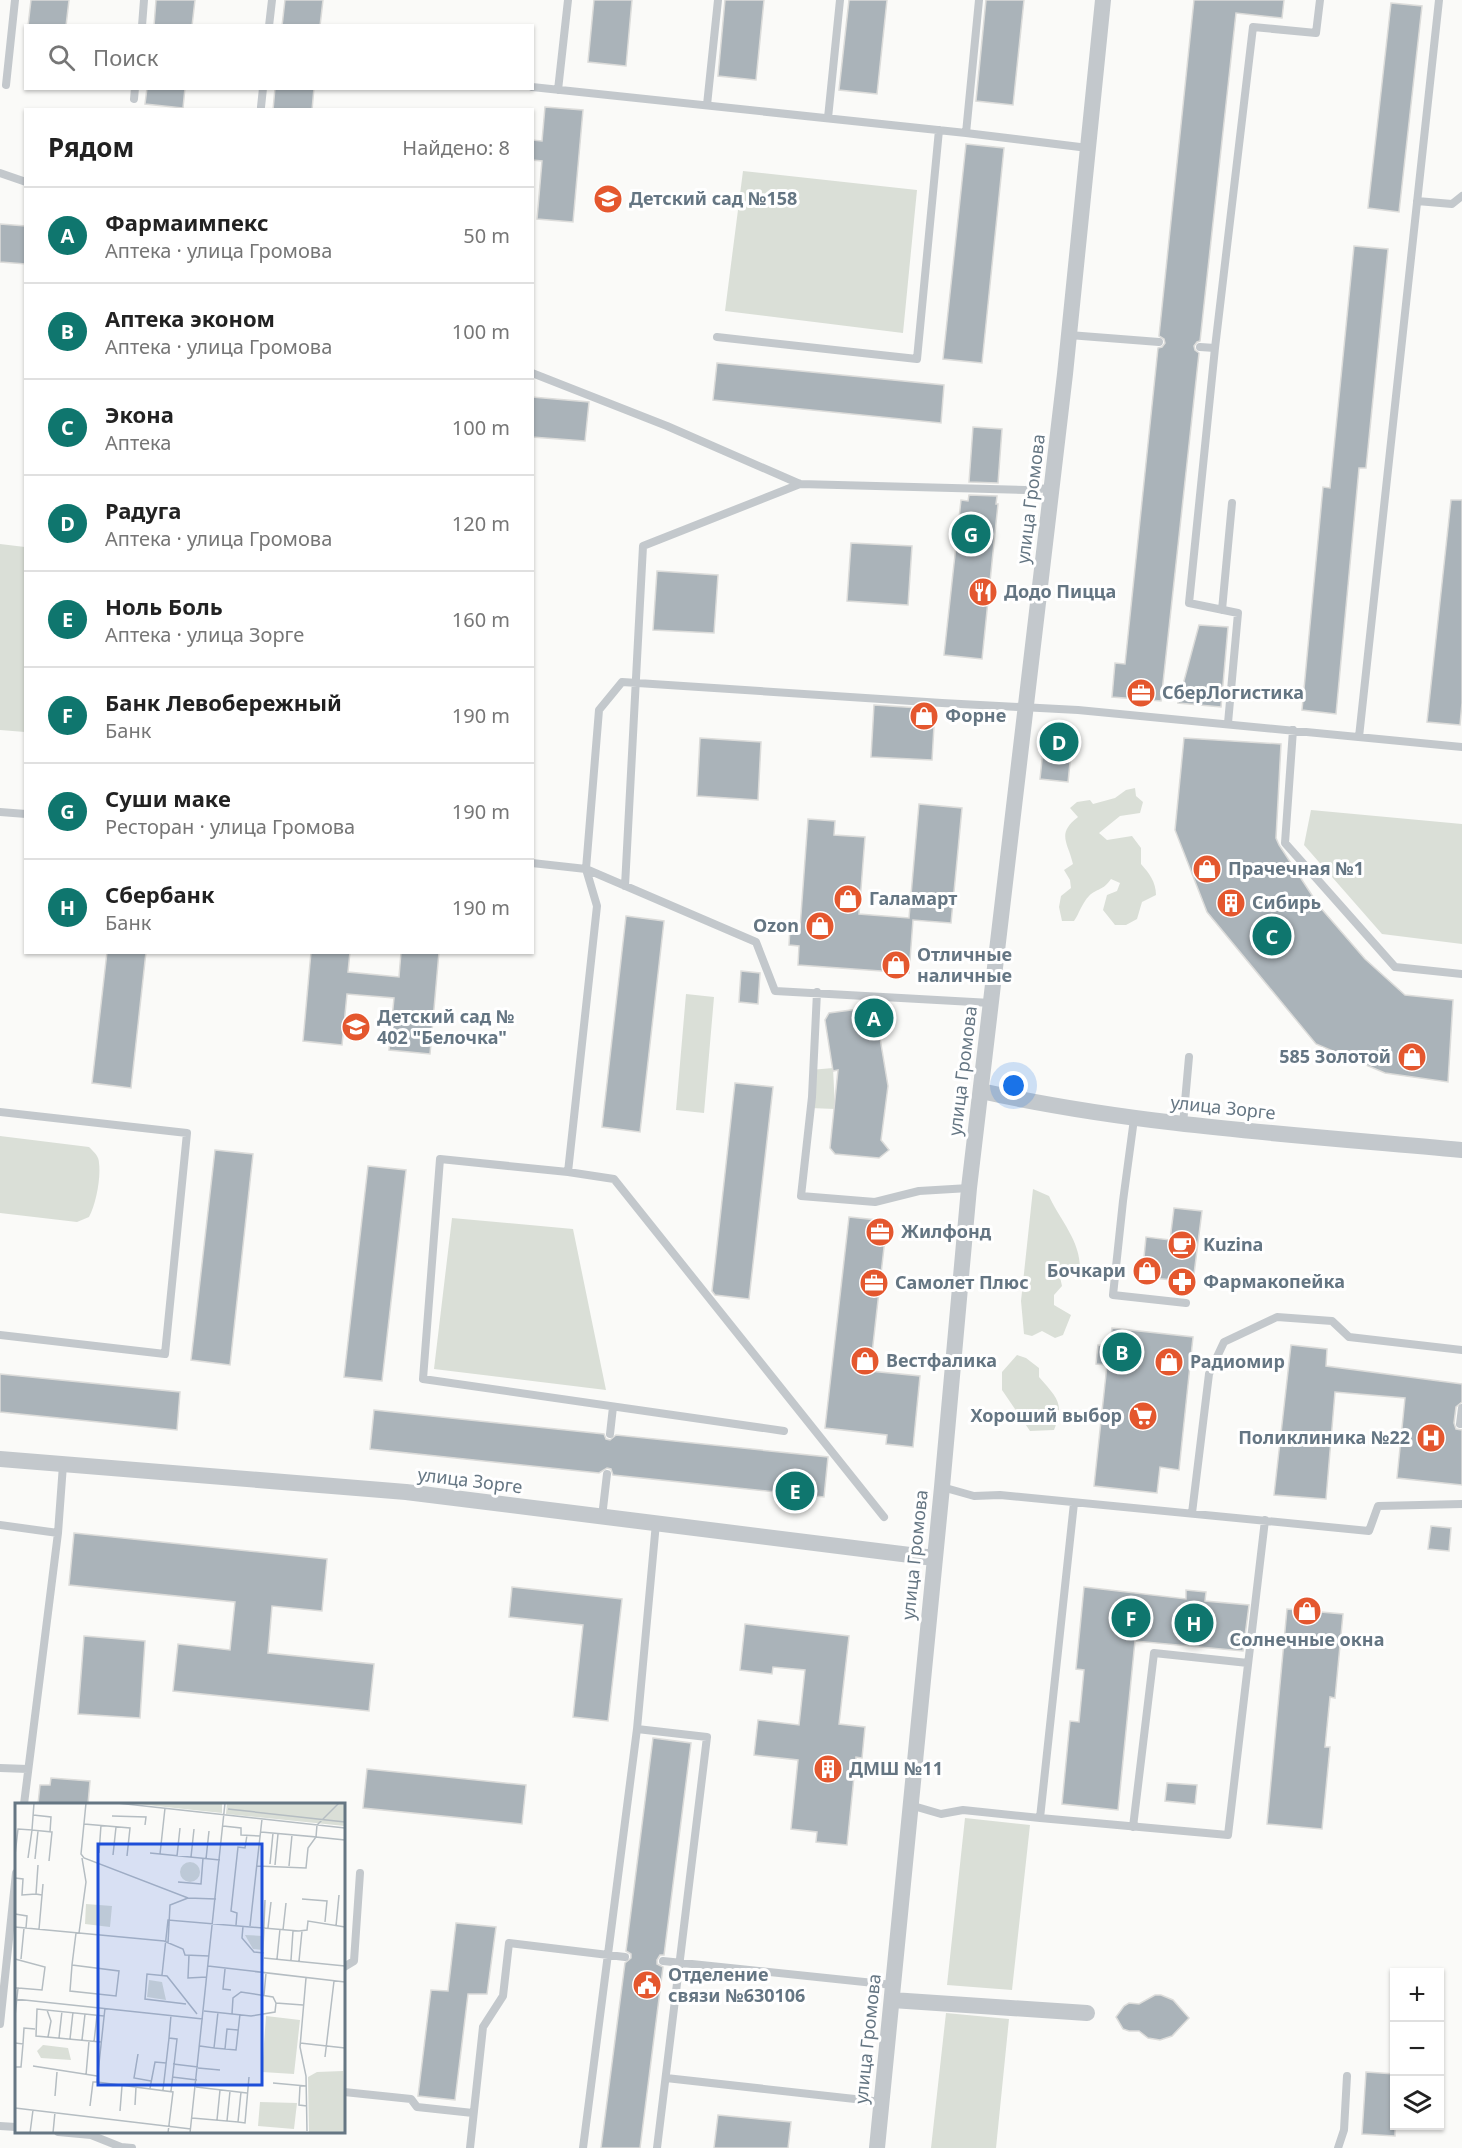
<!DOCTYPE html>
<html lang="ru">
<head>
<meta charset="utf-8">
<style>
	body { margin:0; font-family:"Noto Sans",sans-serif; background:#f6f6f6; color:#222 }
	.controls { position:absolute; right:18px; bottom:18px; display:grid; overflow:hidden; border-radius:0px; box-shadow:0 2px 4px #0004 }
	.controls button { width:54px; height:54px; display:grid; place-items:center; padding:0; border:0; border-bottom:2px solid #e0e0e0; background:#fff; color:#222; font:30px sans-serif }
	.you { position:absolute; left:1014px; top:1086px; width:21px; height:21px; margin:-15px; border:4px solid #fff; border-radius:50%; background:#1a73e8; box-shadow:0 0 0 9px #1a73e833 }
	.badge { display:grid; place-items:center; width:39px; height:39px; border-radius:50%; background:#0f766e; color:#fff; font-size:20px; font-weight:700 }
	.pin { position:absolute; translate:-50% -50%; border:3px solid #fff; box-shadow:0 2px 6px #0006 }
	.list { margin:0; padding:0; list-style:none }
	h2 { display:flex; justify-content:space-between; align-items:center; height:78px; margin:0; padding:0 24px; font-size:26px }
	h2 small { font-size:20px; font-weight:400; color:#767676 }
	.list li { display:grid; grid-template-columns:39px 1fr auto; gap:18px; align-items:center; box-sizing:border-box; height:96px; padding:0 24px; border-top:2px solid #e0e0e0 }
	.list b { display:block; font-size:22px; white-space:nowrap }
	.list p { margin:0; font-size:20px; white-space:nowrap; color:#767676 }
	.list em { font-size:20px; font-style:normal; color:#767676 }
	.icon { flex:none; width:33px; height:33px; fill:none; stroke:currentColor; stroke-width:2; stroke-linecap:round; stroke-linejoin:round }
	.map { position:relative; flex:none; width:1462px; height:2148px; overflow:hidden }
	.search { position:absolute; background:#fff; box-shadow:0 2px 4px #0004; left:24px; top:24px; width:510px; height:66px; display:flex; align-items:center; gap:15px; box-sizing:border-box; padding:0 21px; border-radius:0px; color:#767676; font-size:22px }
	.panel { position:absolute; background:#fff; box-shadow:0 2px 4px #0004; left:24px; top:108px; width:510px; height:846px; border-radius:0px }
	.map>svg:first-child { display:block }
	.green { fill:#dadfd7 }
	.building { fill:#aab3b9; stroke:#dcdcda; stroke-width:1.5 }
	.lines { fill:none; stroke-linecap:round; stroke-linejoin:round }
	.lane { stroke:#c3c8cc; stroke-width:8 }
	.street { stroke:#c3c8cc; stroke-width:16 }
	.labels { text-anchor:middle; stroke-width:6; stroke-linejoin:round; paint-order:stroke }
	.poi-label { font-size:18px; font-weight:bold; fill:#657683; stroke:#fff; text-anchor:start }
	.street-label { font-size:18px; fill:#657683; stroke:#fff }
	.inset-road { fill:none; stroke:#b5bdc2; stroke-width:1.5 }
	.view { fill:#1d4ed8; fill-opacity:0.15; stroke:#1d4ed8; stroke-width:3 }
	.inset-edge { fill:none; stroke:#657683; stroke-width:3 }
</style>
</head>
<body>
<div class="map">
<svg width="1462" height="2148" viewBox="0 0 1462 2148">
	<rect width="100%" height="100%" fill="#fafaf8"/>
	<path class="green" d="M743,171l174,19 -14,143 -178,-22z
		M0,544l25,3v185l-25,-2z
		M1135,788l1,8 7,6 -3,11 -20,3 -21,17 8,7 25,-4 9,12v16c8,9 15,18 15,31l-14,7 -5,17 -11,6h-11l-12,-15 4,-15 10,-4 3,-8 -9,-4c-8,12 -14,9 -22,17 -7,7 -10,18 -15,25h-12l-3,-14 2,-11 10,-8 -1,-8 -6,-10 9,-6c-5,-22 -17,-30 5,-47l-8,-9 7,-6 13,-2 3,4 22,-6 11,-8z
		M1311,810l151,14v120l-80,-10 -78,-89z
		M686,994l28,3 -10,116 -28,-3z
		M833,1068l2,41 -25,-1v-38z
		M0,1136l89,11c5,5 10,9 10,16 2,15 -3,41 -10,54l-12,5 -77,-9z
		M1033,1189l16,7c12,26 32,45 31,75l-20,6 2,9 -8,9v10l17,10 -8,20 -8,3 -13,-7 -10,5 -8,-2 -3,-33z
		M452,1218l121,11 33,161 -172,-21z
		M1017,1355l9,3 13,10v9c18,21 26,26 15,53l-24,1 -28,-41v-18z
		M965,1818l65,7 -18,165 -65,-5z
		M946,2013l63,6 -13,129h-65z"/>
	<path class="building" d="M31,0h38l-3,26h-38z
		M156,0h39l-3,26h-38z
		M285,0h38l-3,26h-38z
		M594,0h38l-6,66 -38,-4z
		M725,0h39l-8,80 -38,-4z
		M849,0h38l-10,94 -38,-4z
		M986,0h38l-11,105 -37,-4z
		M1194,0h90l-2,18 -46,-5 -36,328 -3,1 -3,4 1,4 4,3 -38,348 -49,-4 3,-34 10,1 33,-316 4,-1 3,-4 -1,-4 -5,-3z
		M1391,3l31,3 -23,206 -31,-4z
		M147,88h38l-2,20 -38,-4z
		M275,88h39l-2,22h-39z
		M545,107l38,3 -10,112 -36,-3 5,-58 -10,-1v-20l10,1z
		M966,144l38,4 -22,215 -39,-4z
		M0,224l26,2v38l-26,-2z
		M1354,246l34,3 -22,219h-7l-23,246 -34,-4 21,-223 7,1z
		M717,363l227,22 -3,38 -228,-23z
		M532,397l57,5 -4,39 -53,-4z
		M973,427l29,2 -4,54 -29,-1z
		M969,495l28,1 -1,8h2l-16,155 -38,-4 17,-155 7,1z
		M1451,500h11v203l-2,22 -33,-3z
		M851,543l61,3 -4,59 -61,-4z
		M657,571l61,4 -4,58 -61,-3z
		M1199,625l29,2 -7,80 -43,-4z
		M874,705l61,4 -3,51 -61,-3z
		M1045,731l28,3 -5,48 -28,-3z
		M700,738l61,4 -3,58 -61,-4z
		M1184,738l97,6 -5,94 3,7 40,61 46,53 40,36 48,5 -5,82 -63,-9 -69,-29 -109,-132 -32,-82z
		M919,804l43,4 -11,115 -38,-3 -4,53 -111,-8 1,-19 -10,-1 1,-18 10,1 8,-109 27,2 -1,14 31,2 -6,77 50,4z
		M626,916l38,5 -24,211 -38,-5z
		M107,952h39l-15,136 -39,-5z
		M311,952h39l-2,20 51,5 2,-25h38l-9,102 -41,-4 5,-52 -47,-4 -5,51 -39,-4z
		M741,971l19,2 -2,31 -19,-2z
		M873,1007l8,4 2,10 -5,5 10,60 -7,54 8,10 -10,8 -44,-4 -5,-6 8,-78 -5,1 -8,-51 4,-7z
		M735,1083l38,4 -24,212 -34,-4 -3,-4z
		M215,1150l38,4 -23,211 -39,-5z
		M368,1166l38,4 -24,211 -38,-4z
		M1174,1208l28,3 -9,71 -51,-5 4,-40 24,3z
		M849,1217l38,4 -17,150 50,5 -7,71 -27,-3 1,-9 -62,-7z
		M1112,1328l81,9 -14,133 -19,-3 -3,26 -63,-7 13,-121 -11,-1 1,-10 1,-9 12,1z
		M1291,1345l36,4 -1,17 136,18v18l-6,5 -2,16 2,6 6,1v55l-65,-7 8,-80 -70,-6 -9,107 -52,-4z
		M0,1374l180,18 -3,38 -177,-18z
		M374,1410l230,24 2,5 4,1 6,-5 212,22 -4,40 -211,-22 -2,-6 -4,-1 -8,5 -229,-24z
		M1431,1526l20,2 -2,23 -21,-2z
		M74,1533l253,26 -5,52 -50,-5 -4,47 106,11 -5,47 -196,-20 5,-47 52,6 5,-48 -166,-17z
		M512,1587l110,12 -14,122 -35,-4 10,-92 -74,-8z
		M1084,1587l102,12v-9l20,2 -1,9 44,4 -6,46 -108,-10 -17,169 -56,-6 8,-83 9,1 5,-52 -8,-1z
		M1287,1609l56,5 -8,84 -5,-1 -5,50h5l-8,82 -55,-5z
		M745,1624l104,12 -10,88 26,3 -3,31 -6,-1 -9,88 -31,-3 1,-10 -26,-3 7,-69 -44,-5 4,-35 41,5 6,-55 -32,-3 -1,7 -32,-4z
		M84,1636l61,5 -5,77 -62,-4z
		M653,1738l38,5 -27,212h-4l-3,5v4l6,3 -23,181h-39l24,-185 6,-5v-4l-5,-3z
		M367,1769l159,16 -4,39 -159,-16z
		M51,1778l39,3 -2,23h-50l2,-19h10z
		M1167,1783l30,2 -2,19 -30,-3z
		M456,1923l40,4 -9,67h-19l-13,106 -37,-4 13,-106 17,1z
		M1155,1995h6l12,5 16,18 -17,18 -12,4 -12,-2 -9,-7h-10l-6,-2 -7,-12 8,-11 5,-3 10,1z
		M1366,2072l29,2v62l-33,-2z
		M718,2115l73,7 -3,26h-74z"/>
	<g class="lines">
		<path class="lane" d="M142,26l2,-26
			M269,26l3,-26
			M6,85l9,-85
			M532,87l434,46 122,15
			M558,90l10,-90
			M134,99l1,-11
			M707,105l11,-105
			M261,107l2,-19
			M828,118l12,-118
			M966,133l13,-133
			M0,173l26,9
			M1417,201l35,3 10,-8
			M1069,335l90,7
			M717,337l200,22 22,-229
			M1200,347l15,1
			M532,373l135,53 133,58 225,6 26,-2
			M1222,610l10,-107
			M1228,723l10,-110 -49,-10 26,-255 38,-321 63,6 4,-33
			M1293,730l-8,113 110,124 67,7
			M1359,737l80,-737
			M0,812l26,2
			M532,863l54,6 170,73 19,49 216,12
			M625,886l18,-340 157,-62
			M817,992l-5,105 -11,99 74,6 44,-11 50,-3
			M0,1112l187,21 -22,221 -165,-19
			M1134,1119l-11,82 -10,94 73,8
			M1183,1124l6,-67
			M568,1172l29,-266 -11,-37 13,-159 23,-28 320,21 136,7 384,37
			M1460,1424l2,-16
			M784,1431l-361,-52 17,-220 128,13 46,7 270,338
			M610,1434l3,-27
			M942,1487l32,9 26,-1 369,36 9,-25 84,-2
			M1192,1513l17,-139 15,-32 53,-25 55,4 17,16 113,13
			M602,1517l5,-43
			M656,1523l-19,206 70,8 -50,411
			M0,1525l58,8
			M0,1768l28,1
			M24,1804l34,-271 5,-68
			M910,1805l31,9 22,-4 77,8 34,-315
			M1040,1818l188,17 37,-315
			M1133,1827l21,-174 94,10
			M663,1961l230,24
			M344,1967l10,-6 6,-88
			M0,2024l16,-151
			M666,2078l216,24
			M344,2092l67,7 6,8 56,6
			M0,2126l16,1
			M58,2132l33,3 30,12 11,1
			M470,2148l13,-121 20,-31 6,-53 116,14
			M583,2148l54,-419
			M1338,2148l6,-18 3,-54"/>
		<path class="street" d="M981,1091c158,35 320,44 481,59
			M0,1459l406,33 528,66
			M892,2000l195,13
			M877,2148l65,-661 27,-299 96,-814 38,-374"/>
	</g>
	<defs>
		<g id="school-disc" transform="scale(1.5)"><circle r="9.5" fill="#e4572e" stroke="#fff"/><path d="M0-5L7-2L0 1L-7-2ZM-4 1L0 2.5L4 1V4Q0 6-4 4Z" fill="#fff"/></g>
		<g id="restaurant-disc" transform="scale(1.5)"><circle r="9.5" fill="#e4572e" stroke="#fff"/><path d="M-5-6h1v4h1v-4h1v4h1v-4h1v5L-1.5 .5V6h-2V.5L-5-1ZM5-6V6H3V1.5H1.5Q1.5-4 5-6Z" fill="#fff"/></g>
		<g id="office-disc" transform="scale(1.5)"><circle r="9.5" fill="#e4572e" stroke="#fff"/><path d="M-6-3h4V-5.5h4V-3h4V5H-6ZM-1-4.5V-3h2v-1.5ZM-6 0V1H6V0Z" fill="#fff"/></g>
		<g id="shop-disc" transform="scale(1.5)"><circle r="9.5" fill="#e4572e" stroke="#fff"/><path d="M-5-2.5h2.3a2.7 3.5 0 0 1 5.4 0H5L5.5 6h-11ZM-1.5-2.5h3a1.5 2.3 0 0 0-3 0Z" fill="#fff"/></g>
		<g id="building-disc" transform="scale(1.5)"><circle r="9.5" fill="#e4572e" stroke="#fff"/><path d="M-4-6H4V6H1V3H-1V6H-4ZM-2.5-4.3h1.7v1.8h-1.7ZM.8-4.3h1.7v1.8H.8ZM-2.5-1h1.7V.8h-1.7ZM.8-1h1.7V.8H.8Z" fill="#fff"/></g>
		<g id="cafe-disc" transform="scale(1.5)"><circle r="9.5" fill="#e4572e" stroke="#fff"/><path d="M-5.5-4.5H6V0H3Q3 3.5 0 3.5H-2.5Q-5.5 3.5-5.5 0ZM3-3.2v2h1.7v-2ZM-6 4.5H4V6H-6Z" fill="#fff"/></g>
		<g id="pharmacy-disc" transform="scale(1.5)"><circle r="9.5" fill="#e4572e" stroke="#fff"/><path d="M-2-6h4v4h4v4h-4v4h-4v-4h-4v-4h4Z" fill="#fff"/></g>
		<g id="supermarket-disc" transform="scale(1.5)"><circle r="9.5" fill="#e4572e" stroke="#fff"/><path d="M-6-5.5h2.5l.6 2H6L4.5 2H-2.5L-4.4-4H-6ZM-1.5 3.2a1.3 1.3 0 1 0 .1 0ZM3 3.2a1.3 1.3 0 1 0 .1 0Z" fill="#fff"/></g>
		<g id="hospital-disc" transform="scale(1.5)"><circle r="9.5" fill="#e4572e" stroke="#fff"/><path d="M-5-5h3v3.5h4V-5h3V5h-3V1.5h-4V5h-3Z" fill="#fff"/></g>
		<g id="civic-disc" transform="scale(1.5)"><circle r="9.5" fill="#e4572e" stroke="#fff"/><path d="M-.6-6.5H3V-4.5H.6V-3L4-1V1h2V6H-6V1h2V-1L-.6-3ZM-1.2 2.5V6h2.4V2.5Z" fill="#fff"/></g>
	</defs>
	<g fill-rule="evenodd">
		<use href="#school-disc" x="608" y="199"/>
		<use href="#restaurant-disc" x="983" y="592"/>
		<use href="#office-disc" x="1141" y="693"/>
		<use href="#shop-disc" x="924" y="716"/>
		<use href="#shop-disc" x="1207" y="869"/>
		<use href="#shop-disc" x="848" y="899"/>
		<use href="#building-disc" x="1231" y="903"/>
		<use href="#shop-disc" x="820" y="926"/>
		<use href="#shop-disc" x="896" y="965"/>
		<use href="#school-disc" x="356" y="1027"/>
		<use href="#shop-disc" x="1412" y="1057"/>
		<use href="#office-disc" x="880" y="1232"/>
		<use href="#cafe-disc" x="1182" y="1245"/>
		<use href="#shop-disc" x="1147" y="1271"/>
		<use href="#pharmacy-disc" x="1182" y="1282"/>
		<use href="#office-disc" x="874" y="1283"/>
		<use href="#shop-disc" x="865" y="1361"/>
		<use href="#shop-disc" x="1169" y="1362"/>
		<use href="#supermarket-disc" x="1143" y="1416"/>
		<use href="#hospital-disc" x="1431" y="1438"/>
		<use href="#shop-disc" x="1307" y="1611"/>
		<use href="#building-disc" x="828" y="1769"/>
		<use href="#civic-disc" x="647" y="1985"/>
	</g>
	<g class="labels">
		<g class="poi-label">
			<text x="629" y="205">Детский сад №158</text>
			<text x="1004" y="598">Додо Пицца</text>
			<text x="1162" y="699">СберЛогистика</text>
			<text x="945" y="722">Форне</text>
			<text x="1228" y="875">Прачечная №1</text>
			<text x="869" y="905">Галамарт</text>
			<text x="1252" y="909">Сибирь</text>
			<text x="799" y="932" text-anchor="end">Ozon</text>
			<text x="917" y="961">Отличные<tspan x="917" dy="21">наличные</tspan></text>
			<text x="377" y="1023">Детский сад №<tspan x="377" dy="21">402 "Белочка"</tspan></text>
			<text x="1391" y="1063" text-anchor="end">585 Золотой</text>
			<text x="901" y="1238">Жилфонд</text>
			<text x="1203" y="1251">Kuzina</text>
			<text x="1126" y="1277" text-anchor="end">Бочкари</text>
			<text x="1203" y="1288">Фармакопейка</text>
			<text x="895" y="1289">Самолет Плюс</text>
			<text x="886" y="1367">Вестфалика</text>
			<text x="1190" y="1368">Радиомир</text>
			<text x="1122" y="1422" text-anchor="end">Хороший выбор</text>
			<text x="1410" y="1444" text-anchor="end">Поликлиника №22</text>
			<text x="1307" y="1646" text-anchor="middle">Солнечные окна</text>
			<text x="849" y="1775">ДМШ №11</text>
			<text x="668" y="1981">Отделение<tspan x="668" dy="21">связи №630106</tspan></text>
		</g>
		<g class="street-label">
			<text transform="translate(1031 499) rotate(-83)" y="6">улица Громова</text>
			<text transform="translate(963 1071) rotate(-83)" y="6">улица Громова</text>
			<text transform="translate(1223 1108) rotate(6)" y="6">улица Зорге</text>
			<text transform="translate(470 1481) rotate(7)" y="6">улица Зорге</text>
			<text transform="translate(915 1555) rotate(-84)" y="6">улица Громова</text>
			<text transform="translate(868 2039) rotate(-84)" y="6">улица Громова</text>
		</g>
	</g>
	<g transform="translate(15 1803)">
		<rect width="330" height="330" fill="#fafaf8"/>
		<path d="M113,0h94v10zM212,0h118v23l-119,-12zM165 69a10 10 0 1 1 20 0a10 10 0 1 1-20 0ZM71,101l26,2 -2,21 -25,-3zM230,132l18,1 -1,14 -9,-1zM134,177l13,2 4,18 -19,-3zM251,213l34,4 -6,54 -32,-2zM28,242l25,3 3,12 -30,-2 -4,-7zM328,258l2,72h-36l-1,-56 9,-5 26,-1zM245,299l37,1 -3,26 -36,-3z" fill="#dadfd7"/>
		<path class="inset-road" d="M71,0l-5,51 3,4 104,40 28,1M102,0l228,25M324,0l-22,22 -1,12 29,3M213,6l117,13M18,12l18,2 -1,15M97,13l34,1 -1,8M69,21l46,4 -3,28M208,23l18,2v7l19,1M84,50l2,-28M135,50l70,7M145,51l5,-46M0,52l3,-26 14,1 2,-27M98,52l3,-28M162,53l3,-28M176,54l3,-28M13,55l4,-28 20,2 -3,29M20,56l3,-28M191,56l3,-28M255,61l3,-31M23,62l-2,29 6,1M260,62l3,-31M242,63l49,2 2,-20 8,-11 -55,-5M274,63l3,-31M0,75l8,1 -1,16 14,-1M163,79l23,2 2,-26M287,96l25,2 -2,21M0,111l12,2 -1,12M221,122l1,-12 -6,-2 7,-64 7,1 2,-13M228,123l-1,12 12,14 10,1M235,123l12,-107M321,123l3,-31M0,124l149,14 19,8 2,6 24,1M253,125l3,-26M24,126l4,-45M268,127l3,-27M64,130l7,-51 -4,-24M153,140l2,-38 18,-7M174,152l-1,23 19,-1M249,155l81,8M0,156l30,8 -3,23 -24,-2M6,156l3,-31M262,156l3,-30M276,157l2,-29M284,158l3,-30M57,162l47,6 -3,25 -46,-5 2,-26 4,-32M193,163l137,16M210,166l-2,20 8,1M247,170l3,-73M147,172l6,-55 131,11 8,-1 1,-9 37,6M291,175l-6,69 6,29 1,55M0,185h3l-3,28M249,192l2,-22M0,196l188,20M171,201l-41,-5 2,-25 20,2 30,38M32,207l4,11 -3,16M189,208l47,5 24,-4 1,-9M217,211l1,-16 8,-6 32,5 3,6 27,2M44,235l3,-27M55,236l3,-27M67,237l3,-26M79,239l3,-27M86,239l-65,-6 1,-27 67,7M0,240l8,1 1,-16 11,1M285,240l45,5M185,243l14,2 4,-36M199,245l22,2 4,-36M210,246l2,-20 11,1M123,251l-4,24 17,3M310,254l9,-76M158,261l25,3M18,263l64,10M0,264h6l2,-23M183,265l22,2M71,272l3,-34M157,274l25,3M82,279l76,10 -5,41M258,280l33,3M285,283l-1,19 8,1M181,284l51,6M135,285l5,-26 11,1M148,287l6,-52M156,288l6,-52 -8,-1 2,-23M40,293l2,-24M120,302l1,-18M75,303l3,-24h4l8,-74M0,305l176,21M105,308l2,-25M177,315l46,4 3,-30M202,317l3,-30M212,318l3,-30M223,319l7,1 4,-46M15,330l3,-23M38,330l2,-21M175,330l35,-330"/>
		<path class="view" d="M83,41h164v241h-164z"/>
		<rect width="330" height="330" class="inset-edge"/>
	</g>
</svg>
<div class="controls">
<button>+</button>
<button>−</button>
<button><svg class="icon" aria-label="layers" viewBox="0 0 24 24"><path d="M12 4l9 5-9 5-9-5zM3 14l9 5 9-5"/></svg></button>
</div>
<div class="you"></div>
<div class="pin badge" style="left:874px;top:1018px">A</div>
<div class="pin badge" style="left:1122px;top:1352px">B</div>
<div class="pin badge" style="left:1272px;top:936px">C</div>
<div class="pin badge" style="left:1059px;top:742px">D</div>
<div class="pin badge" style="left:795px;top:1491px">E</div>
<div class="pin badge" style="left:1131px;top:1618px">F</div>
<div class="pin badge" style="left:971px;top:534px">G</div>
<div class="pin badge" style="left:1194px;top:1623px">H</div>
<div class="search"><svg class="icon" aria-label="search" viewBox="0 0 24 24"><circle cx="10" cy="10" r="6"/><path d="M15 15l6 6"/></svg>Поиск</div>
<section class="panel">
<h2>Рядом<small>Найдено: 8</small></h2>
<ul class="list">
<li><span class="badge">A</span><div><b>Фармаимпекс</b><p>Аптека · улица Громова</p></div><em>50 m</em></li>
<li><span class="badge">B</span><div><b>Аптека эконом</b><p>Аптека · улица Громова</p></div><em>100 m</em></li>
<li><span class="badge">C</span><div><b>Экона</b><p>Аптека</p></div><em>100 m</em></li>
<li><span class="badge">D</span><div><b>Радуга</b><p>Аптека · улица Громова</p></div><em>120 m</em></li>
<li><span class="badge">E</span><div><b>Ноль Боль</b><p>Аптека · улица Зорге</p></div><em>160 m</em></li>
<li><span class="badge">F</span><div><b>Банк Левобережный</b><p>Банк</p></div><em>190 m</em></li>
<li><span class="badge">G</span><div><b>Суши маке</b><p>Ресторан · улица Громова</p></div><em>190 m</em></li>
<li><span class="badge">H</span><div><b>Сбербанк</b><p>Банк</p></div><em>190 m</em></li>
</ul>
</section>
</div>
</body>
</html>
